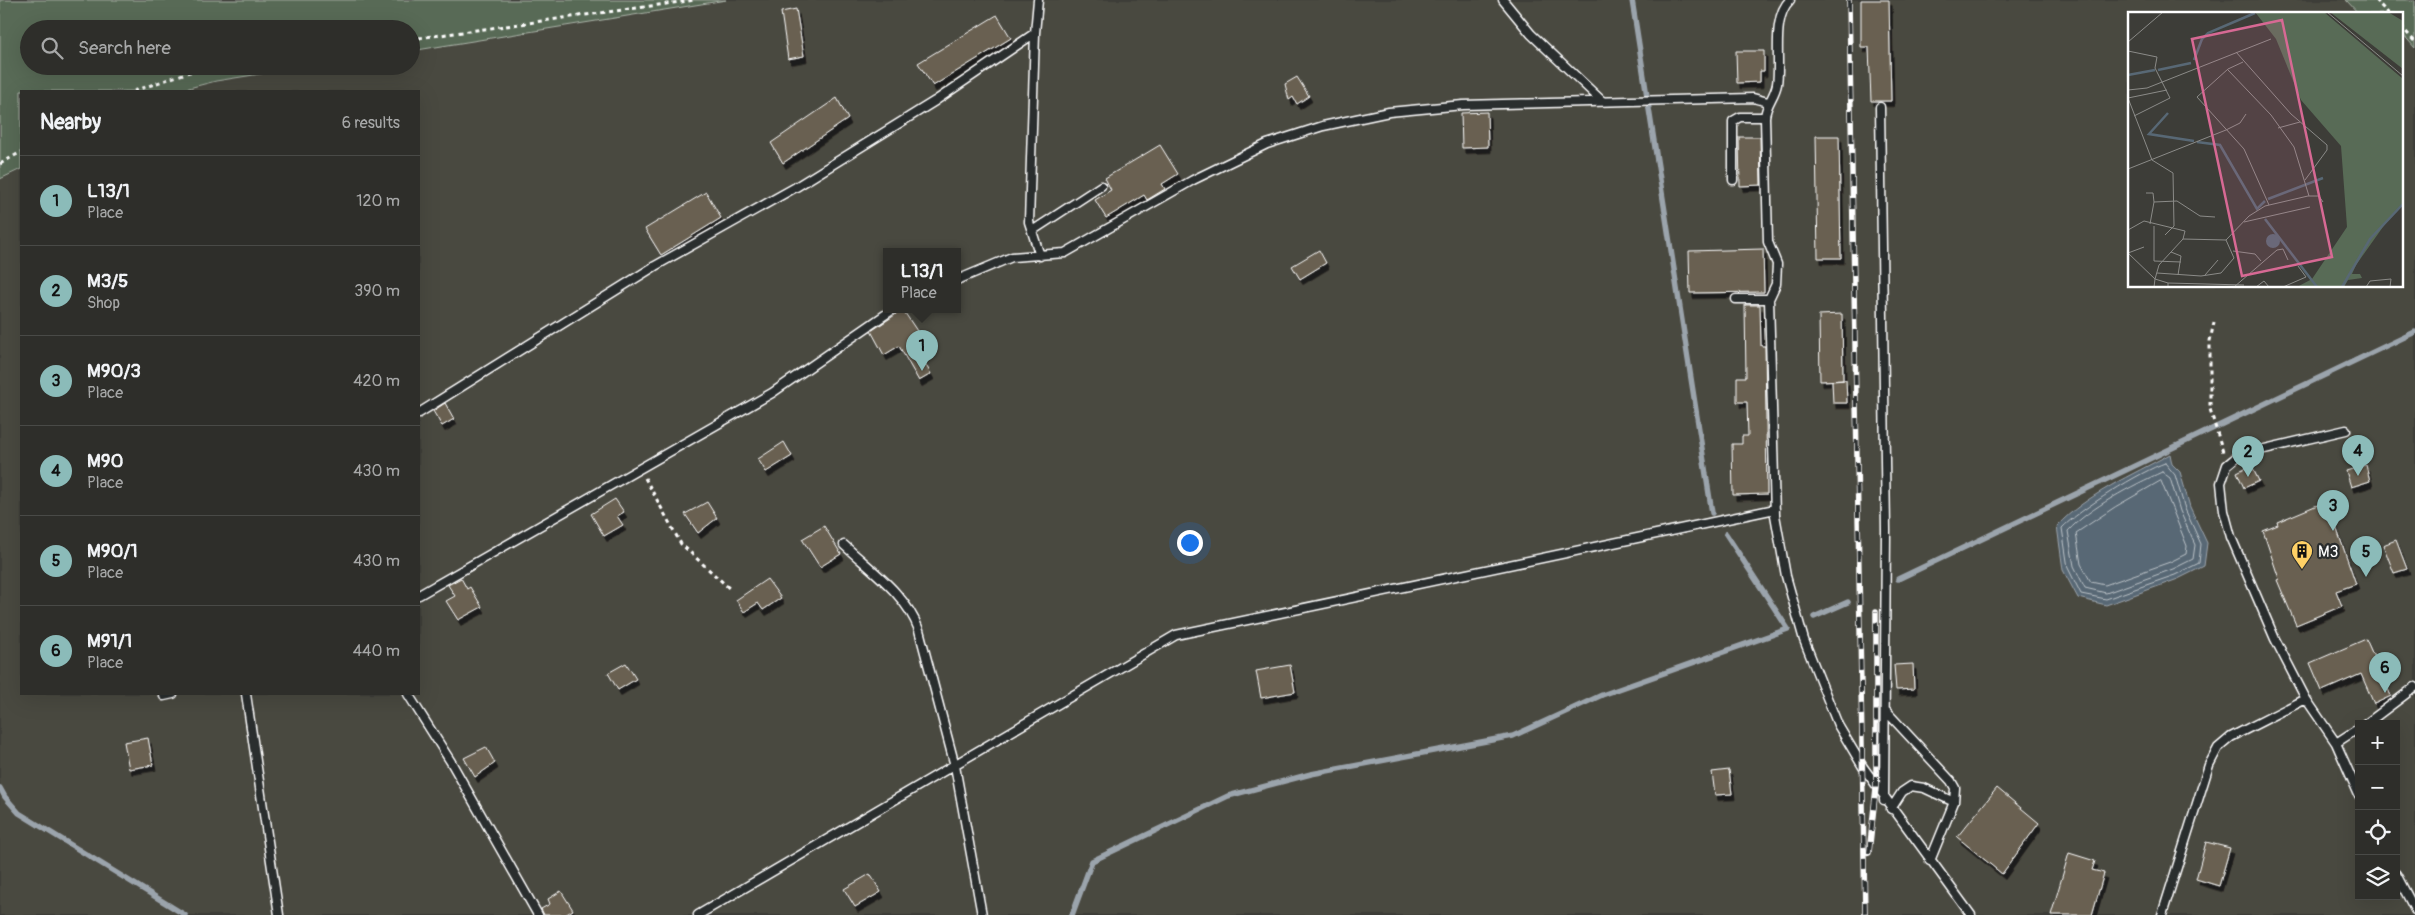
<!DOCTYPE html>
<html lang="en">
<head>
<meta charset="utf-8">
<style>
	body { margin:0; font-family:Pangolin,sans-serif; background:#3a3a36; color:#f1f3f6 }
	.controls { position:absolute; right:15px; bottom:15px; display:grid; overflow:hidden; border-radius:0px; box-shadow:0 5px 20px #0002 }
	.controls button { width:45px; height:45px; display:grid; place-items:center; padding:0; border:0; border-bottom:1px solid #494a47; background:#2e2e2a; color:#f1f3f6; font:25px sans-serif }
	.you { position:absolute; left:1189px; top:542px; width:18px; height:18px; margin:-12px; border:4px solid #fff; border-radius:50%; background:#1a73e8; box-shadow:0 0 0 8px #1a73e833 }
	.badge { display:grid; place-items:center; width:32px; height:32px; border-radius:50%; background:#8bbbb9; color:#111; font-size:16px; font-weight:700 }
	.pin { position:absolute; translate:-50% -41px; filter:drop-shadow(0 1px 2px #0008) }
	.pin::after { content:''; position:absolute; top:26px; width:18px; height:15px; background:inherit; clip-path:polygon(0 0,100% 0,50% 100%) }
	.popup { position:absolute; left:883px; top:248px; width:78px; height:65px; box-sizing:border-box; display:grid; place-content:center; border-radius:0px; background:#2e2e2a; filter:drop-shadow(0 1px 4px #0005); font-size:16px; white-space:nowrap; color:#a7a8a8 }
	.popup b { font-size:19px; color:#f1f3f6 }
	.popup::after { content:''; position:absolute; left:50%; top:100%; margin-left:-10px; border:10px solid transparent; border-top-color:#2e2e2a }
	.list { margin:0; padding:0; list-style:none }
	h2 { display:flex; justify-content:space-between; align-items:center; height:65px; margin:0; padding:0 20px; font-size:21px }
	h2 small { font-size:16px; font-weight:400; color:#a7a8a8 }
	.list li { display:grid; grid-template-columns:32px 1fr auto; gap:15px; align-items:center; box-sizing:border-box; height:90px; padding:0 20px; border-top:1px solid #494a47 }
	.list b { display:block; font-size:19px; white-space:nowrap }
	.list p { margin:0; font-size:16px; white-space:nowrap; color:#a7a8a8 }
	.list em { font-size:16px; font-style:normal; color:#a7a8a8 }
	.icon { flex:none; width:28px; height:28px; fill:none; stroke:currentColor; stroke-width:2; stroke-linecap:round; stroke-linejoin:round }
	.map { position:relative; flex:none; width:2415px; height:915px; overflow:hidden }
	.search { position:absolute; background:#2e2e2a; box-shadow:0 5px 20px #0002; left:20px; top:20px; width:400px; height:55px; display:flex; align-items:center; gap:12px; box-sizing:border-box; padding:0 18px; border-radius:28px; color:#a7a8a8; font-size:19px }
	.panel { position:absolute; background:#2e2e2a; box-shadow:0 5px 20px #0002; left:20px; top:90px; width:400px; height:605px; border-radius:0px }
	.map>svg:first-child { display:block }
	.built { fill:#4a4840; fill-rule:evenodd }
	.green { fill:#586b56; stroke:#acb5aa }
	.water { fill:#586875; stroke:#9ba4ac }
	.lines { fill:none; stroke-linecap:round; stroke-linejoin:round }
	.shore { stroke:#bcc3c8; stroke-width:1 }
	.stream { stroke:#9ba4ac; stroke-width:5.5 }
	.building { fill:#696151; stroke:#fff; filter:url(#shadow) }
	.lane-casing { stroke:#fff; stroke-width:11 }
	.path { stroke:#fff; stroke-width:3; stroke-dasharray:4 4; stroke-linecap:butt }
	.lane { stroke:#2a2d2e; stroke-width:8 }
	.rail-casing { stroke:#fff; stroke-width:5.5 }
	.rail { stroke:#2a2d2e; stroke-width:4; stroke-dasharray:11; stroke-linecap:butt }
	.labels { text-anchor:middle; stroke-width:4.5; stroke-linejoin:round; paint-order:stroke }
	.poi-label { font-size:16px; fill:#fff; stroke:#2a2d2e; text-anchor:start }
	.inset-river { fill:none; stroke:#586875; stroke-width:2.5 }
	.inset-road { fill:none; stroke:#8b8b88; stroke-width:1 }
	.view { fill:#d76994; fill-opacity:0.15; stroke:#d76994; stroke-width:2.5 }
	.inset-edge { fill:none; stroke:#fff; stroke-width:2.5 }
</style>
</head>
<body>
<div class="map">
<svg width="2415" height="915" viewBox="0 0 2415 915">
	<defs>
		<filter id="shadow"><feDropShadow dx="3" dy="5.5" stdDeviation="0" flood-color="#0009"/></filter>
	</defs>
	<rect width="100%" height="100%" fill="#3d3d38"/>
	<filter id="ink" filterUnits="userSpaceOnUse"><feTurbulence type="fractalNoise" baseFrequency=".02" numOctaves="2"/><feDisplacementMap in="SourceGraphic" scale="10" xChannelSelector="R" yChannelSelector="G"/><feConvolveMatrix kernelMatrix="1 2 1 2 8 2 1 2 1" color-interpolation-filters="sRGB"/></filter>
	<g filter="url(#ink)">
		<path class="built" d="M726,0h1620l13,14h-230v272h272v-254l14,16v867h-2415v-736l21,-10v525h398v-603h-242l39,-10 94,-15h101v-15zM887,252h70v58h-70zM2359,724h37v172h-37z"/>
		<path class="green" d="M0,0h726l-315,51v-22h-382v37h281l-94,15 -39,10h-156v78l-21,10z
			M2346,0h69v48l-14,-16v-18h-42z"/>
		<path class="water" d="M2170,454l2,10 8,8 10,35 17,36 -3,23 -26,13 -72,26 -28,-7 -15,-28 -6,-44c30,-32 75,-51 113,-72z"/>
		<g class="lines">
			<path class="shore" d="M2165,463l10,12 10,34 16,35 -2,19 -24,12 -69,24 -25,-5 -13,-26 -6,-40c17,-18 79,-57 103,-65z
				M2162,472l8,6 10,33 15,34 -2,14 -20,10 -67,24 -21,-5 -11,-22 -6,-35c21,-23 65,-46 94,-59z
				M2161,481l26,65 -1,8 -16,8 -65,23 -14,-3 -10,-18 -5,-31 39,-26z"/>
			<path class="stream" d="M1632,0l80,513
				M1898,579l517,-247
				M1814,617l34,-15
				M0,788l5,9 14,16 166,102
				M1072,915l20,-54 136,-65 83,-22 202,-38 89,-41 186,-66 -62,-95"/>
		</g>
		<path class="building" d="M1861,0h28l2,101h-20l-2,-54h-8z
			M796,9l8,47 -16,3 -7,-47z
			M997,15l14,23 -78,48 -15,-23z
			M1736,51h28v20h-4v11l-23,1z
			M1297,77l12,19 -12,8 -4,-7 -4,3 -4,-16z
			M837,98l11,21 -65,44 -12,-20z
			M1487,112l1,35 -26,1 -1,-35z
			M1816,136h23l2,122h-23z
			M1739,137h21l1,48 -21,1z
			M1160,145l18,29 -16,10 3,5 -18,11 -3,-5 -38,23 -11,-18 16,-10 -6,-12z
			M706,192l15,26 -60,37 -16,-26z
			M1763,249l1,43 -74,1 -1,-42z
			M1319,250l7,13 -26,16 -8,-13z
			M1745,305h15l1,41h4l2,148 -34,1 -1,-51h10v-8h6l-1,-34h-10v-25h9z
			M898,310h5l16,24 -8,5 20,35 -12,7 -20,-35 -15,9 -13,-24 24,-16z
			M1842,314l1,66 -23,1 -1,-66z
			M1846,380l1,23h-14l-1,-22z
			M445,403l9,16 -12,7 -9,-15z
			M784,442l8,14 -26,16 -8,-13z
			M2251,465l8,16 -15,7 -7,-16z
			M2366,465l4,16 -19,6 -5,-16z
			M615,499l9,13 -7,4 6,9 -19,11 -13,-22z
			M2327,501l29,83 -20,7 6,15 -46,19 -19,-45 2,-1 -16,-48 15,-6 -1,-3z
			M707,502l10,16 -19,15 -13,-19z
			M824,526l17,28 -21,13 -18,-28z
			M2396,540l11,29 -13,4 -11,-28z
			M461,578l6,11 3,-2 12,20 -24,13 -12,-19 9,-5 -7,-11z
			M767,579l14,19 -18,12 -5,-7 -14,9 -8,-12z
			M2366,639l25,57 -17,8 -13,-30 -39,17 -12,-28z
			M626,663l10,16 -18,11 -10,-17z
			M1913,664l1,25 -18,1 -2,-25z
			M1290,665l5,27 -34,6 -5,-27z
			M148,738l5,27 -24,4 -5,-27z
			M486,747l9,16 -20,14 -11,-19z
			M1729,770l3,24 -17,1 -3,-23z
			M1997,788l42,35 -37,51 -45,-37z
			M2206,842l24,6 -11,38 -23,-7z
			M2069,853l26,8 -3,9 12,3 -12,42h-41z
			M870,874l11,18 -26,15 -11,-18z
			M561,891l12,19 -8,5h-21l-3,-6 9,-5 -2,-5z"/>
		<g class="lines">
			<g class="lane-casing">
				<path id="lane" d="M1503,0l28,34 71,67
					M1790,0c-19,18 -9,60 -13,84 -2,12 -11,20 -12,33l3,125 9,22 -1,20 -7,15 6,216 11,61 18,64 34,85 25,42 108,148
					M1035,33l-6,189 11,34
					M1880,107l6,423 -2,270
					M1733,180v-59l7,-4h25
					M1032,231l69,-45
					M957,280l55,-23 53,-4 128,-73 74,-36 56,-18 66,-14 74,-7 290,-7 15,4
					M1736,299h33
					M419,413l236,-147 141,-79 139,-86 100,-68 3,-33
					M2346,430l-107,25 -12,10 -6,18 3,28 7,26 44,102 31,60 30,44 23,52
					M844,545c28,26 62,49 75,85l36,136 27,149
					M419,595l353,-202 120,-83
					M246,694l33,221
					M408,694l43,68 87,153
					M164,696l9,-2
					M1885,710l66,71 4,7 -1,14
					M2366,724l49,-37
					M2336,743l23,-15
					M1891,809l11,-17 9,-6 13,2 30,14 -24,59
					M2396,874l19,36
					M698,915l478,-280 599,-126
					M2162,915l47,-150 9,-17 13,-11 75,-38"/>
			</g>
			<path class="path" d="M2375,0l14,14
				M2401,26l14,16
				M411,39l284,-39
				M134,91l55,-19 37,-6
				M0,164l21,-12
				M2214,322l-4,19v68l13,43
				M645,478l36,66 49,45"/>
			<use href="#lane" class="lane"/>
			<g class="rail-casing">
				<path id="rail" d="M1849,0l16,915
					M1869,853l7,-65v-177"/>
			</g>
			<use href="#rail" class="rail"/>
		</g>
	</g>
	<defs>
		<g id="building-pin" transform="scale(1.125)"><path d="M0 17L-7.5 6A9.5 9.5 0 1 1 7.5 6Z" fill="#ffd166" stroke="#2a2d2e"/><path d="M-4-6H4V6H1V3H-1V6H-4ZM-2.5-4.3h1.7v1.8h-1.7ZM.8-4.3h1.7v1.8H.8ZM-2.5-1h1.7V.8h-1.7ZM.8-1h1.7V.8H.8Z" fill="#111"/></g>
	</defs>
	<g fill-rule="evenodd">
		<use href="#building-pin" x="2302" y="551"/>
	</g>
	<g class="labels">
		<g class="poi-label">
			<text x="2318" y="557">M3</text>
		</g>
	</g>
	<g transform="translate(2128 12)">
		<rect width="275" height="275" fill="#3d3d38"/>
		<path d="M127,0h69l79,67v125l-13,13 -34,48 -4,9h8l2,4 -14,2 -4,7h-47l15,-8 35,-52 -6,-81 -40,-46 -25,-61zM202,0h58l15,9v48z" fill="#586b56"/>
		<path d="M138 229a7 7 0 1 1 14 0a7 7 0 1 1-14 0Z" fill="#586875"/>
		<path class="inset-river" d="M66,48l8,-21 6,-6 47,-20M30,58l33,-7M0,63l27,-5M40,101l-19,21 45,7M69,130l23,3 37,64 8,-8M140,187l55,-21M137,207l52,68M214,275l28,-48 33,-35"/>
		<path class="inset-road" d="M199,0l76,64M0,30l35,-30M0,39l29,6 -2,11 15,30 -36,18M108,40l55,62 36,31v5l-22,30M115,50l-15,7 -31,28 47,52 25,56M100,58l43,45 23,32 15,49M0,78l19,-2 124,-49M0,86l24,62 21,13 1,53 -9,9M0,86l39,-8M150,116l22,-6M0,157l98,-39 14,-7 6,-9M18,181h7l1,9 23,-1 23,15 15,1M116,210l66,-15M22,212l4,-22M26,214v35l27,1M0,218l16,-9 41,10 -2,8 -12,13M98,228l23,-24 16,-10 43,-10h11l4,6M105,239l22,3 6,7M0,241l27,26 -1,8M0,241l16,-6M29,261l44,3 20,-3 13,-15 -8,-18 -43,-1M77,263l13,-15M40,271l-13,-4 4,-14 12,-13 10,4 -3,19M40,275v-4l76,2M106,275l43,-37 6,-1 5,11M128,275l8,-6 5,6M155,275l23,-10 -8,-11M238,275l4,-6 21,-2 -1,8"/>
		<path class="view" d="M154,8l50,237 -90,19 -50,-237z"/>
		<rect width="275" height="275" class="inset-edge"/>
	</g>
</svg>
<div class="controls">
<button>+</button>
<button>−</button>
<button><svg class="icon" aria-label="locate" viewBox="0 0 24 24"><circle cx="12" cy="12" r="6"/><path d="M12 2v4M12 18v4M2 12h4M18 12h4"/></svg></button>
<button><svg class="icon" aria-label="layers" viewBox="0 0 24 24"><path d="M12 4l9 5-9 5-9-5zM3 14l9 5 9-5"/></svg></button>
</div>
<div class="you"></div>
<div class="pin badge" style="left:922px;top:371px">1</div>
<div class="popup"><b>L13/1</b>Place</div>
<div class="pin badge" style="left:2248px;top:477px">2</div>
<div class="pin badge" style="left:2333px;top:531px">3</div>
<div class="pin badge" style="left:2358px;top:476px">4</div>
<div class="pin badge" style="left:2366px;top:577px">5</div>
<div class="pin badge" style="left:2385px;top:693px">6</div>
<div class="search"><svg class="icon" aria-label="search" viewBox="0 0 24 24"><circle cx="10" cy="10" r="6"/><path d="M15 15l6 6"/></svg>Search here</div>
<section class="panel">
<h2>Nearby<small>6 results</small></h2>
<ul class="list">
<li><span class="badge">1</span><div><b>L13/1</b><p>Place</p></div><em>120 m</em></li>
<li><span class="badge">2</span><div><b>M3/5</b><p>Shop</p></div><em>390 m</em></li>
<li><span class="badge">3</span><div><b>M90/3</b><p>Place</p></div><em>420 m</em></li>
<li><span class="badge">4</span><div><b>M90</b><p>Place</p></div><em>430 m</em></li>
<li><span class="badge">5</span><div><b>M90/1</b><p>Place</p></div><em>430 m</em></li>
<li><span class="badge">6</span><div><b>M91/1</b><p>Place</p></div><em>440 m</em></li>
</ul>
</section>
</div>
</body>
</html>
